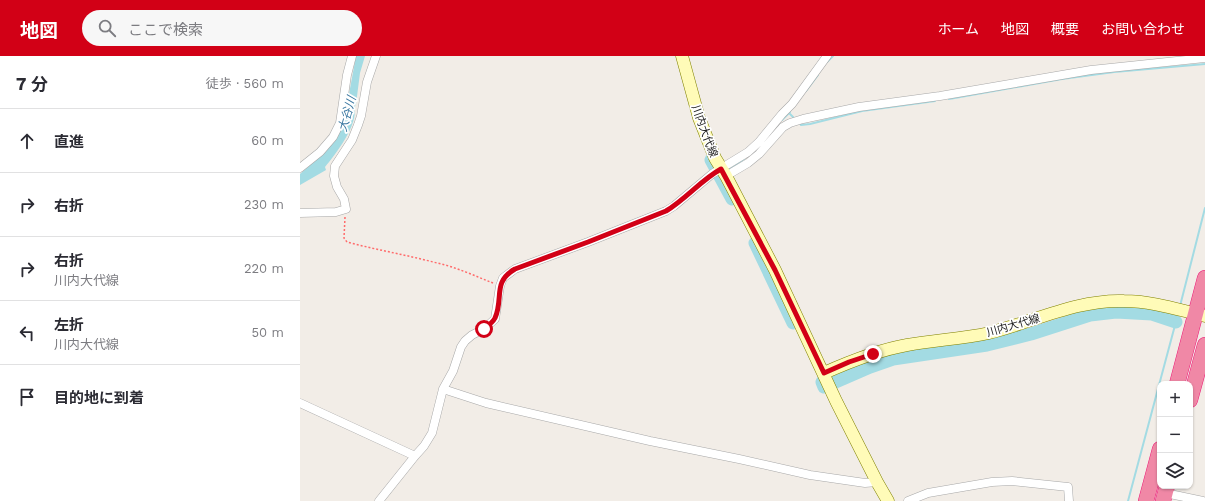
<!DOCTYPE html>
<html lang="ja">
<head>
<meta charset="utf-8">
<style>
	body { margin:0; font-family:"Work Sans","Noto Sans JP",sans-serif; background:#f7f7f7; color:#2b2b33 }
	.controls { position:absolute; right:12px; bottom:12px; display:grid; overflow:hidden; border-radius:8px; box-shadow:0 1px 3px #0004 }
	.controls button { width:36px; height:36px; display:grid; place-items:center; padding:0; border:0; border-bottom:1px solid #e1e1e2; background:#fff; color:#2b2b33; font:20px sans-serif }
	.stop { position:absolute; width:12px; height:12px; margin:-9px; border:3px solid #d20016; border-radius:50%; background:#fff }
	.stop.end { background:#d20016; border-color:#fff; box-shadow:0 1px 4px #0008 }
	.list { margin:0; padding:0; list-style:none }
	h2 { display:flex; justify-content:space-between; align-items:center; height:52px; margin:0; padding:0 16px; font-size:17px }
	h2 small { font-size:13px; font-weight:400; color:#7c7c81 }
	.list li { display:grid; grid-template-columns:26px 1fr auto; gap:12px; align-items:center; box-sizing:border-box; height:64px; padding:0 16px; border-top:1px solid #e1e1e2 }
	.list b { display:block; font-size:15px; white-space:nowrap }
	.list p { margin:0; font-size:13px; white-space:nowrap; color:#7c7c81 }
	.list em { font-size:13px; font-style:normal; color:#7c7c81 }
	.icon { flex:none; width:22px; height:22px; fill:none; stroke:currentColor; stroke-width:2; stroke-linecap:round; stroke-linejoin:round }
	.map { position:relative; flex:none; width:905px; height:445px; overflow:hidden }
	header { display:flex; align-items:center; gap:24px; box-sizing:border-box; height:56px; padding:0 20px; background:#d20016; color:#fff }
	header strong { font-size:19px }
	nav { display:flex; gap:22px; margin-inline-start:auto; font-size:14px }
	.search { width:280px; height:36px; background:#f7f7f7; display:flex; align-items:center; gap:10px; box-sizing:border-box; padding:0 14px; border-radius:22px; color:#7c7c81; font-size:15px }
	main { display:flex }
	aside { flex:1; background:#fff }
	.map>svg:first-child { display:block }
	.water { fill:#a3dbe3 }
	.lines { fill:none; stroke-linecap:round; stroke-linejoin:round }
	.stream { stroke:#a3dbe3; stroke-width:2 }
	.river { stroke:#a3dbe3; stroke-width:13 }
	.street-casing { stroke:#a8a8a8; stroke-width:9 }
	.secondary-casing { stroke:#7f8000; stroke-width:13 }
	.highway-casing { stroke:#ec1776; stroke-width:16 }
	.path { stroke:#ff6b6b; stroke-width:1.5; stroke-dasharray:2 2; stroke-linecap:butt }
	.street { stroke:#fff; stroke-width:8 }
	.secondary { stroke:#fffbb8; stroke-width:12 }
	.highway { stroke:#f088a6; stroke-width:15 }
	.route { stroke:#d20016; stroke-width:5 }
	.labels { text-anchor:middle; stroke-width:3.5; stroke-linejoin:round; paint-order:stroke }
	.street-label { font-size:11px; fill:#212121; stroke:#fff }
	.water-label { font-size:12px; font-style:italic; fill:#3c79a2; stroke:#fff }
</style>
</head>
<body>
<header>
<strong>地図</strong>
<div class="search"><svg class="icon" aria-label="search" viewBox="0 0 24 24"><circle cx="10" cy="10" r="6"/><path d="M15 15l6 6"/></svg>ここで検索</div>
<nav><a>ホーム</a><a>地図</a><a>概要</a><a>お問い合わせ</a></nav>
</header>
<main>
<aside>
<h2>7 分<small>徒歩 · 560 m</small></h2>
<ul class="list">
<li><svg class="icon" aria-label="ahead" viewBox="0 0 24 24"><path d="M12 20V5M6 11l6-6 6 6"/></svg><div><b>直進</b></div><em>60 m</em></li>
<li><svg class="icon" aria-label="right" viewBox="0 0 24 24"><path d="M7 20v-9h11M14 6l5 5-5 5"/></svg><div><b>右折</b></div><em>230 m</em></li>
<li><svg class="icon" aria-label="right" viewBox="0 0 24 24"><path d="M7 20v-9h11M14 6l5 5-5 5"/></svg><div><b>右折</b><p>川内大代線</p></div><em>220 m</em></li>
<li><svg class="icon" aria-label="left" viewBox="0 0 24 24"><path d="M17 20v-9H6M10 6l-5 5 5 5"/></svg><div><b>左折</b><p>川内大代線</p></div><em>50 m</em></li>
<li><svg class="icon" aria-label="arrive" viewBox="0 0 24 24"><path d="M6 21V4h12l-3 4 3 4H6"/></svg><div><b>目的地に到着</b></div></li>
</ul>
</aside>
<div class="map">
<svg width="905" height="445" viewBox="0 0 905 445">
	<rect width="100%" height="100%" fill="#f2ede7"/>
	<path class="water" d="M56,0h9l-5,17 -4,31 -2,4c5,16 -19,47 -29,59l1,3 -26,15v-11l25,-22 18,-35 4,-12z"/>
	<g class="lines">
		<path class="stream" d="M527,6l6,-6
			M506,35l12,-16
			M649,43l113,-20 52,-7 91,-8
			M489,57l6,6
			M482,64l8,-8
			M500,67l1,2 9,-1 52,-13 73,-10
			M449,99l8,-5
			M430,113l14,-10
			M880,250l25,-98
			M828,445l50,-187"/>
		<path class="river" d="M411,104l21,39
			M455,187l38,80
			M522,326l2,5 46,-20 23,-8 94,-14 44,-11 59,-19 26,-3 36,2 24,8"/>
		<g class="street-casing">
			<path id="street" d="M0,112l20,-16 13,-15 7,-14 7,-48 5,-19
				M426,120l22,-13 11,-9 24,-27 7,-4 13,-4 56,-12 81,-11 151,-26 114,-12
				M0,157l36,-1 10,-3 -2,-10 -7,-12 -3,-11 1,-10 17,-26 6,-15 3,-9 6,-34 9,-26
				M143,333l43,14 164,38 89,18 71,16 55,8 12,-1
				M0,347l115,53
				M865,437l38,8
				M79,445l36,-45 9,-10 8,-13 11,-44 10,-18 8,-24 4,-6 7,-6 12,-6 11,-10 5,-33 3,-8 12,-9 73,-27 78,-31 8,-5 38,-32 36,-22 11,-10 23,-28 10,-10 35,-48
				M608,445l20,-8 64,-11 20,-1 56,6 1,14"/>
		</g>
		<g class="secondary-casing">
			<path id="secondary" d="M382,0l17,62 16,40 11,18 49,94 61,131 41,81 11,19
				M524,317c27,-12 54,-23 83,-28 27,-5 55,-6 82,-12 44,-11 89,-34 135,-32 28,0 55,9 81,15"/>
		</g>
		<g class="highway-casing">
			<path id="highway" d="M877,328l28,-106
				M890,344l15,-55
				M846,445l14,-52
				M863,445l4,-15"/>
		</g>
		<path class="path" d="M45,161l-1,21 3,4c30,8 60,13 90,21 19,4 38,13 56,20"/>
		<use href="#street" class="street"/>
		<use href="#secondary" class="secondary"/>
		<use href="#highway" class="highway"/>
	</g>
	<g class="lines">
		<path class="route" d="M184,273c4,-3 9,-7 11,-11 9,-20 -3,-36 20,-49l73,-27 78,-31c20,-12 35,-31 55,-42l54,101 49,103 25,-11 24,-8"/>
	</g>
	<g class="labels">
		<g class="street-label">
			<text transform="translate(405 75) rotate(70)" y="4">川内大代線</text>
			<text transform="translate(713 269) rotate(-16)" y="4">川内大代線</text>
		</g>
		<g class="water-label">
			<text transform="translate(47 58) rotate(-74)" y="4">大谷川</text>
		</g>
	</g>
</svg>
<div class="controls">
<button>+</button>
<button>−</button>
<button><svg class="icon" aria-label="layers" viewBox="0 0 24 24"><path d="M12 4l9 5-9 5-9-5zM3 14l9 5 9-5"/></svg></button>
</div>
<div class="stop" style="left:184px;top:273px"></div>
<div class="stop end" style="left:573px;top:298px"></div>
</div>
</main>
</body>
</html>
